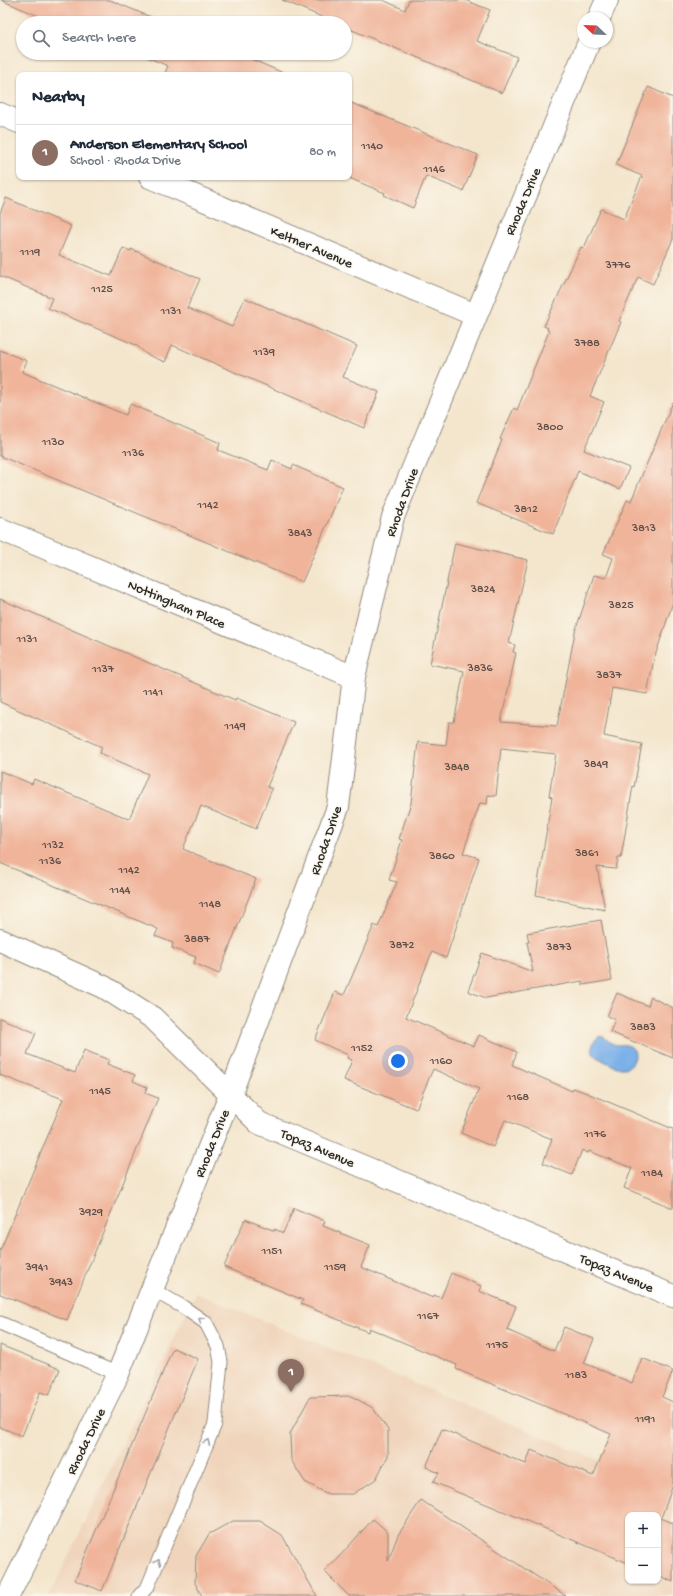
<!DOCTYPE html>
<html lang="en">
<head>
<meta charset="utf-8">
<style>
	body { margin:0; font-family:"Gochi Hand",sans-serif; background:#f2f2f3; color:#1f2937 }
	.controls { position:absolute; right:12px; bottom:12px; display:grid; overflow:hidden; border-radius:8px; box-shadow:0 1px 3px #0004 }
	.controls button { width:36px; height:36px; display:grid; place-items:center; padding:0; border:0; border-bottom:1px solid #e0e1e3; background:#fff; color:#1f2937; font:20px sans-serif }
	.compass { position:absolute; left:577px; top:12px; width:36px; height:36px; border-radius:50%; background:#fff; box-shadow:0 1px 3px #0004; rotate:293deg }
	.you { position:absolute; left:398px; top:1061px; width:14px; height:14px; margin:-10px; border:3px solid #fff; border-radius:50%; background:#1a73e8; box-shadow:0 0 0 6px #1a73e833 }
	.badge { display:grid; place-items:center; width:26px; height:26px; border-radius:50%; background:#b45309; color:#fff; font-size:13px; font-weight:700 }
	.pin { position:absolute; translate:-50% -33px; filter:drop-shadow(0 1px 2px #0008) }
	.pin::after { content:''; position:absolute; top:21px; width:14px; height:12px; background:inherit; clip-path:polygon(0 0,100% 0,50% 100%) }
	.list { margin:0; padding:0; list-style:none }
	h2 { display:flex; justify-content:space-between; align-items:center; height:52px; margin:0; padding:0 16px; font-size:17px }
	h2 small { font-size:13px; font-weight:400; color:#747a83 }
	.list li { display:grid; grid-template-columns:26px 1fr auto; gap:12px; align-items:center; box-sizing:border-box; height:56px; padding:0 16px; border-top:1px solid #e0e1e3 }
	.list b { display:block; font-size:15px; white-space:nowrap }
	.list p { margin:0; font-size:13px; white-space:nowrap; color:#747a83 }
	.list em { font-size:13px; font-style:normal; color:#747a83 }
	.icon { flex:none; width:22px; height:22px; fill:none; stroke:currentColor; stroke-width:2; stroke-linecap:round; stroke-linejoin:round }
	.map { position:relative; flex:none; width:673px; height:1596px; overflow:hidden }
	.search { position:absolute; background:#fff; box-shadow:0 1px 3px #0004; left:16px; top:16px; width:336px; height:44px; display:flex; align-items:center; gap:10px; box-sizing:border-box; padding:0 14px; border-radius:22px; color:#747a83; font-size:15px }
	.panel { position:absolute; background:#fff; box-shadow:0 1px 3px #0004; left:16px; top:72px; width:336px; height:108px; border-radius:8px }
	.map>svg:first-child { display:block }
	.built { fill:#f0d5bc; fill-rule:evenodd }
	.water { fill:#7cb0e9; stroke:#546e8a }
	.building { fill:#f0b49a }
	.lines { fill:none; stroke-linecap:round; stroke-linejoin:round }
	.lane-casing { stroke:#90887c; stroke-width:15 }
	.street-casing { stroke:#90887c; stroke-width:24 }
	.lane { stroke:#fff; stroke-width:13 }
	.street { stroke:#fff; stroke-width:22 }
	.oneway { stroke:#a0a0a0 }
	.labels { text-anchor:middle; stroke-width:3; stroke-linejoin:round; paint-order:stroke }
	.number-label { font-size:12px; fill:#5c4d47 }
	.street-label { font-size:14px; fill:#2b2b2b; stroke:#fbf7ec }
</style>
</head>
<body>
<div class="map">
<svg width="673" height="1596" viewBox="0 0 673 1596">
	<rect width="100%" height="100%" fill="#fbf7ec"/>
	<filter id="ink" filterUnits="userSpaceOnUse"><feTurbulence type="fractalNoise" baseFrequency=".025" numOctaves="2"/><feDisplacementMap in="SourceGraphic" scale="8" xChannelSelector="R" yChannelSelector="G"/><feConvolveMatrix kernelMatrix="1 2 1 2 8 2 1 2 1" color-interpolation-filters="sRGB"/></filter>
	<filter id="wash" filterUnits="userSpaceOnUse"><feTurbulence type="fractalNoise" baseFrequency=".012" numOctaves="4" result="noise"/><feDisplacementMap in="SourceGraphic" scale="16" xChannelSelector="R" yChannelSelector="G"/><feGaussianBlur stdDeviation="0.9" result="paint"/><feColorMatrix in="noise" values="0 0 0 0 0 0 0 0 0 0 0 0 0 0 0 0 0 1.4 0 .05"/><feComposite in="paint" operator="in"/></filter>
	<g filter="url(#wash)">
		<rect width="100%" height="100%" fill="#f4e6cd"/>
		<path class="built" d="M196,1293l477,198v105h-624zM628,1515h30v66h-30z"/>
		<path class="water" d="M600,1036c6,1 8,6 13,8 6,2 13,-1 18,3 8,6 3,20 -7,21 -7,1 -24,-9 -30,-13 -4,-7 -1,-15 6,-19z"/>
		<g id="blocks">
			<path class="building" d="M1,0h109l55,23h-110z
				M282,0h101l22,10 4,-10h56l25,10 -13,31 40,16 -15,36 -157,-66v-4h-9z
				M137,53h100l51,22h-124l4,-9z
				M648,87l25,11v141l-20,45 -15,-7 -19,44 2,1 -31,74 14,6 -20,48 45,18 -9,21 -42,-18 -25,63 -77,-31 26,-63 -2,-1 14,-31 3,2 32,-79 -2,-1 1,-2 -4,-2 37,-79 3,1 17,-39 23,10 18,-43 -26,-11z
				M349,102l129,53 -15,36 -37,-15 -13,32 -29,-13 1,-2 -36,-15z
				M6,198l65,28 -12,29 52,21 12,-28 8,3v-2l69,30 -13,29 45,19 13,-29 112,48 -14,31 36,15 -15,36 -192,-83 -7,17 -19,-8 -10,-9 -88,-37 4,-10 -52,-22v-63z
				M0,350l27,11 -5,11 104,43 4,-11 90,39 -2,7 50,20 4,-10 20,9 1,-4 50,22 -41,95 -302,-126z
				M673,402v200l-19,57 -7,35 -35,-6 -8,48 38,8 -8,43 -1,-1 -12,72h-3l-2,11 -19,-2 8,43 -69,-15 16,-98 -3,-1 7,-42 -55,-6 -5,48 -8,-1 -1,9 -7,-1 -17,50 16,5 -33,100 -14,-6 -26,65 68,29 5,-11 38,17 -5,13 60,26 1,-3 14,5 86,36v79l-49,-20 8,-20 -43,-17 -1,2 -6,-3 -10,25 -29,-12 9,-24 -47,-19 -12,27 -32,-14 18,-44 -46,-20 -17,40 -72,-29 8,-20 -5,-2 1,-3 -33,-15 20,-48 9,3 30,-70 4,2 19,-45 -8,-2 13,-40 -3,-1 12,-36 7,-61 28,3 3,-23h5l10,-51 -34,-7 25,-121 73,17 -19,83 6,2 -2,7 3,1 -15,69 56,4 18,-94 19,-57 12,3 7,-20 -10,-4 24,-54 4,1z
				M0,599l235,101 1,-2 58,24 -27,65 5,2 -16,40 -55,-23 -18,43 73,30 -37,95 -25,-11 2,-6 -24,-9 1,-5 -18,-7 3,-7 -158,-66v-92l32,13 2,-5 95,40 19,-45 -48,-21 2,-6 -102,-45z
				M601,920l11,60 -29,5 -1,-4 -96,17 -18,-7 14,-38 51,19 -6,-30h2l-2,-9z
				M617,993l31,13 3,-9 22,11v50l-63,-26 5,-12 -8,-4z
				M0,1018l36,15 -9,21 48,19 9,-23 25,10 -2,4 28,11 -2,6 14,6 -2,6 13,5 -91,222 -67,-26v-43l63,-152 -63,-24z
				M294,1208l31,13 -2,5 47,19 -9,22 72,31 1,-3 7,3 10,-25 30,13 -2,5 37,15 -9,24 47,21 10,-24 30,12 -10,24 48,20 10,-25 31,13 -11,26 11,5v83l-12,33 12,5v59l-15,-7v-60h-30v48l-195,-81 6,-9 -13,-6 16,-38 84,35 5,-14 62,26 18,-42 -155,-65 1,-4 -88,-37 -1,4 -67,-28 2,-4 -79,-33 21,-48 30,12v-2l8,4z
				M0,1345l60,24 -11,26 -9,-3 -18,44 -22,-9z
				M173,1348l25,11 -96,232 -27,-11z
				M351,1396l22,12 15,22v26l-12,23 -23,15h-25l-23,-12 -14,-22 -1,-26 20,-37z
				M421,1500l145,96h-217l-25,-25 15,-14 34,-38 15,13v29l10,-26z
				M233,1521h27l22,14 35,61h-115l-7,-13 1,-27 13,-22z"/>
		</g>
	</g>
	<g filter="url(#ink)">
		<use href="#blocks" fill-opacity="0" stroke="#90887c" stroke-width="1"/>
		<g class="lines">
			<g class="lane-casing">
				<path id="lane" d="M0,1323l118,51
					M139,1596l9,-10 67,-162 6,-62 -3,-16 -12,-23 -23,-16 -30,-17"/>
			</g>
			<g class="street-casing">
				<path id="street" d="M599,18l8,-18
					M0,114l19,8
					M150,177l325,138
					M0,529l354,148
					M0,940l104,47 49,31 106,105 414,173
					M8,1596l110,-222 113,-281 107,-286 16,-130 39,-160 196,-475"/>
			</g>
			<use href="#lane" class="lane"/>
			<use href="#street" class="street"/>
		</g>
		<defs><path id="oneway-chevron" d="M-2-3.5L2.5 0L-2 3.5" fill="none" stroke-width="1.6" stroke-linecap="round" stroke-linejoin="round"/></defs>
		<g class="oneway">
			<use href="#oneway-chevron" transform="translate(201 1320) rotate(-145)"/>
			<use href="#oneway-chevron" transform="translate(207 1442) rotate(-68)"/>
			<use href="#oneway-chevron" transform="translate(158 1562) rotate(-67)"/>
		</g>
	</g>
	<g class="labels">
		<g class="number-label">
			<text x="372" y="149">1140</text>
			<text x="434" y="172">1146</text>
			<text x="30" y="255">1119</text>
			<text x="618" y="268">3776</text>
			<text x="102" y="292">1125</text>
			<text x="171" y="314">1131</text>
			<text x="587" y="346">3788</text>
			<text x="264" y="355">1139</text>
			<text x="550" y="430">3800</text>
			<text x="53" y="445">1130</text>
			<text x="133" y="456">1136</text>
			<text x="208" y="508">1142</text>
			<text x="526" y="512">3812</text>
			<text x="644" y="531">3813</text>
			<text x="300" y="536">3843</text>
			<text x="483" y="592">3824</text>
			<text x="621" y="608">3825</text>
			<text x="27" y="642">1131</text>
			<text x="480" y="671">3836</text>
			<text x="103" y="672">1137</text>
			<text x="609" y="678">3837</text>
			<text x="153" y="695">1141</text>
			<text x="235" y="729">1149</text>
			<text x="596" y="767">3849</text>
			<text x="457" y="770">3848</text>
			<text x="53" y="848">1132</text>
			<text x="587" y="856">3861</text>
			<text x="442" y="859">3860</text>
			<text x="50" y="864">1136</text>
			<text x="129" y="873">1142</text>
			<text x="120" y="893">1144</text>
			<text x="210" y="907">1148</text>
			<text x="197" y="942">3887</text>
			<text x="402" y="948">3872</text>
			<text x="559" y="950">3873</text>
			<text x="643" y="1030">3883</text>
			<text x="362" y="1051">1152</text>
			<text x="441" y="1064">1160</text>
			<text x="100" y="1094">1145</text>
			<text x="518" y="1100">1168</text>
			<text x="595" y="1137">1176</text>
			<text x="652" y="1176">1184</text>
			<text x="91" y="1215">3929</text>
			<text x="272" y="1254">1151</text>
			<text x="37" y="1270">3941</text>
			<text x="335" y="1270">1159</text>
			<text x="61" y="1285">3943</text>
			<text x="428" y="1319">1167</text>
			<text x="497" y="1348">1175</text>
			<text x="576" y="1378">1183</text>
			<text x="645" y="1422">1191</text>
		</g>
		<g class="street-label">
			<text transform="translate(522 201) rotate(-67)" y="5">Rhoda Drive</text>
			<text transform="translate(312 246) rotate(23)" y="5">Keltner Avenue</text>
			<text transform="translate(401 502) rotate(-70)" y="5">Rhoda Drive</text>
			<text transform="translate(177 603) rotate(23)" y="5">Nottingham Place</text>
			<text transform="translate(325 840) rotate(-71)" y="5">Rhoda Drive</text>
			<text transform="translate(211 1143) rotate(-68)" y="5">Rhoda Drive</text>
			<text transform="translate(318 1147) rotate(23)" y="5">Topaz Avenue</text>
			<text transform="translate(617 1272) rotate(23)" y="5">Topaz Avenue</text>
			<text transform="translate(85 1441) rotate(-64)" y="5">Rhoda Drive</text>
		</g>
	</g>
</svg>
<div class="controls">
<button>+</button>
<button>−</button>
</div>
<svg class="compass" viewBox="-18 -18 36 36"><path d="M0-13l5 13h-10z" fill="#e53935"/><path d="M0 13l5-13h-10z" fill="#747a83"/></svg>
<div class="you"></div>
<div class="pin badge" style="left:291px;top:1392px;background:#8d6e63">1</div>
<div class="search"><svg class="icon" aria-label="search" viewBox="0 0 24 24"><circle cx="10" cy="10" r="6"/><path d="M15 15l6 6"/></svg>Search here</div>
<section class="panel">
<h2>Nearby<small></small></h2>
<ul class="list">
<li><span class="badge" style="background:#8d6e63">1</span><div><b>Anderson Elementary School</b><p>School · Rhoda Drive</p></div><em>80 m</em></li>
</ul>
</section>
</div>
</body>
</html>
